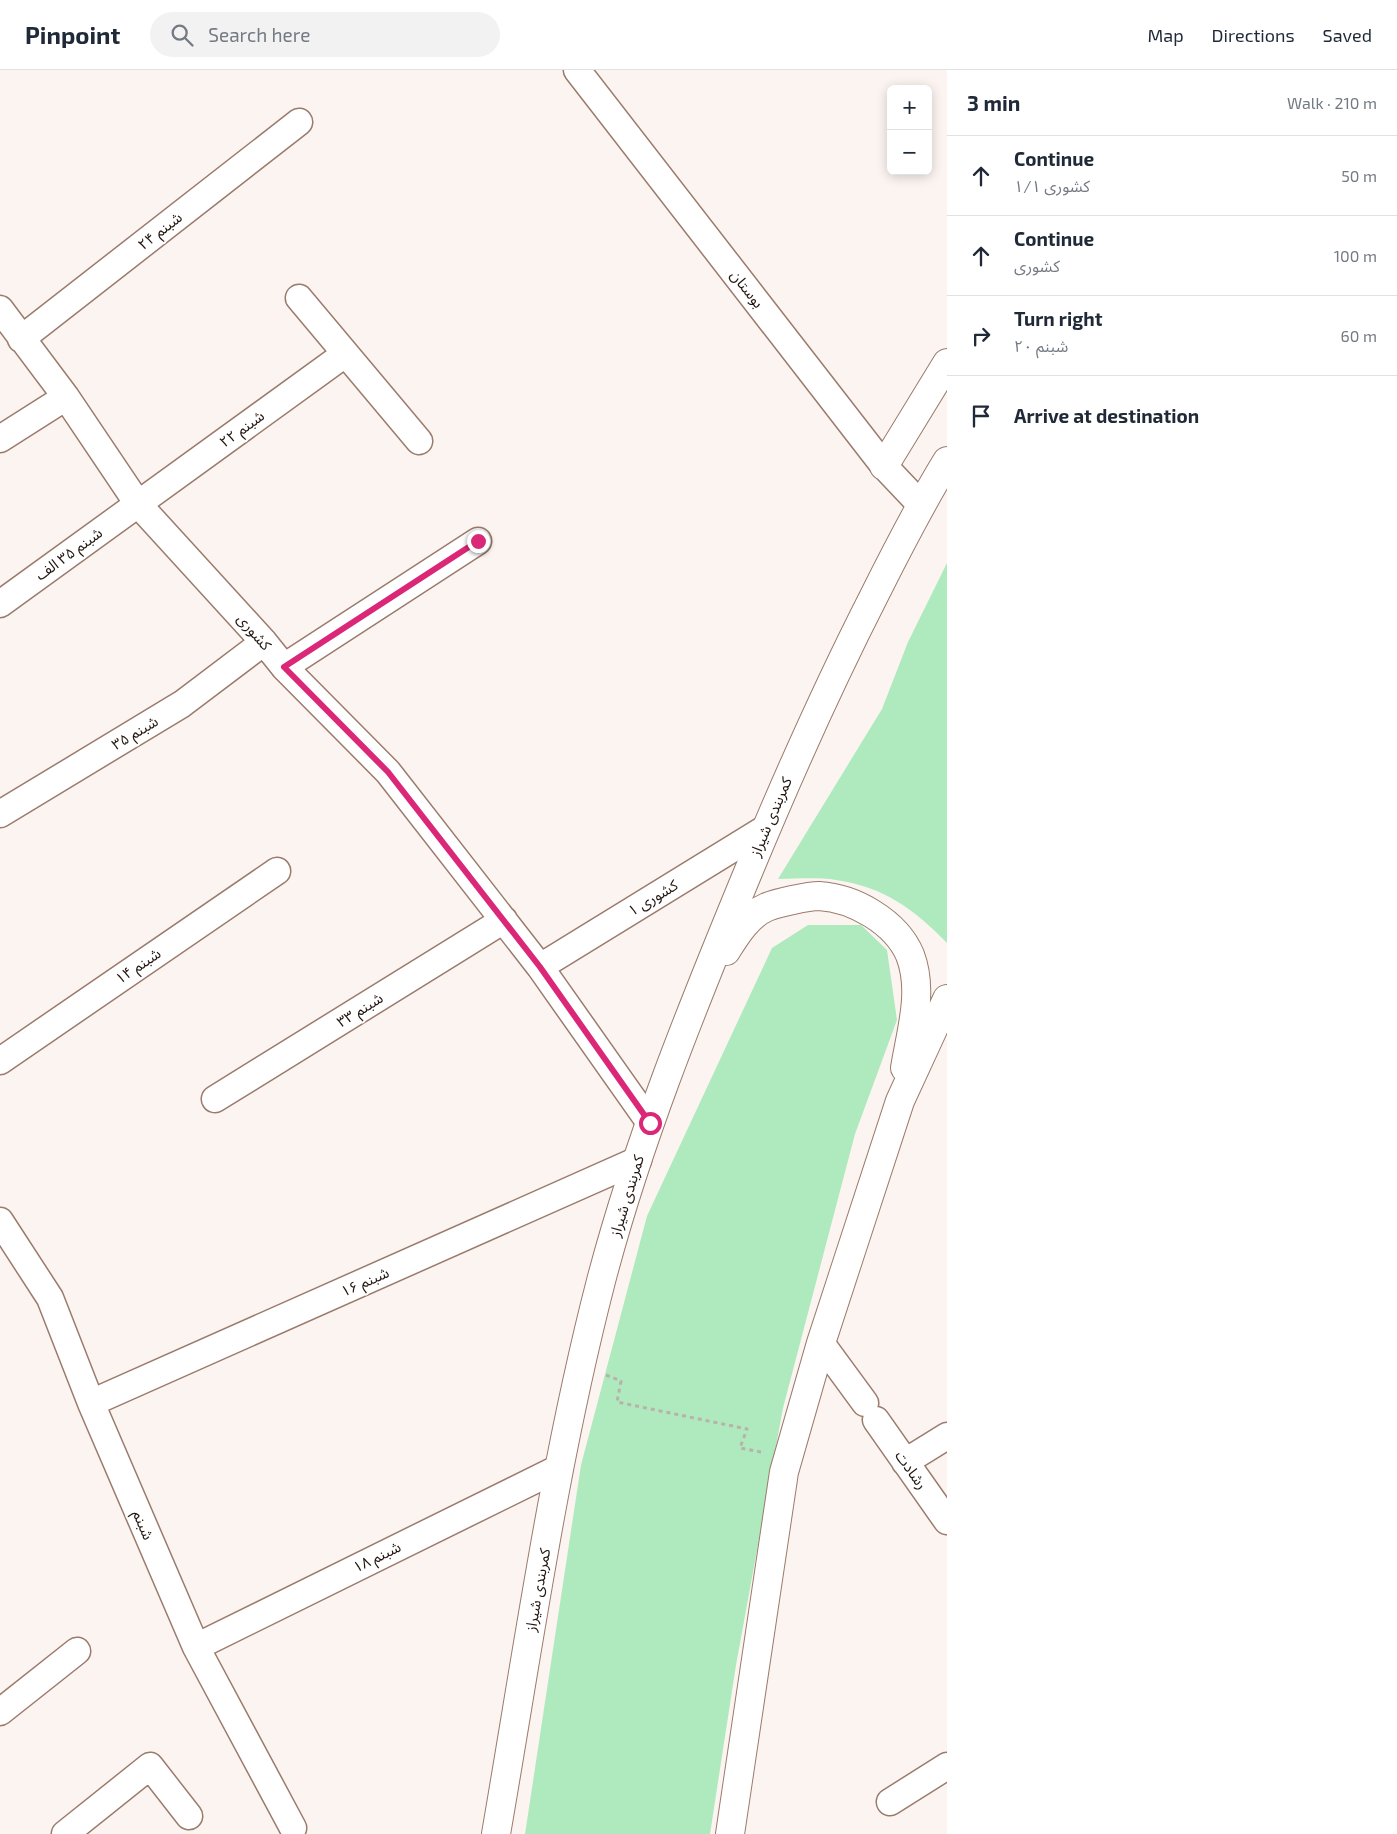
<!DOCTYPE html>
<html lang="en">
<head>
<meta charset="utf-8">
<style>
	body { margin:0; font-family:"Exo 2","Noto Sans Arabic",sans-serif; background:#f2f2f3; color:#1f2937 }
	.controls { position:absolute; right:15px; top:15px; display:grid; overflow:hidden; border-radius:8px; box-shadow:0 2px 12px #0003 }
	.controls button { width:45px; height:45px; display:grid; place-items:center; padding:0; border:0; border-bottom:1px solid #e0e1e3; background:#fff; color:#1f2937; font:25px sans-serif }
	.stop { position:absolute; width:15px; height:15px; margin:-11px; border:4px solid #db2777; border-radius:50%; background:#fff }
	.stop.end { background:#db2777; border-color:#fff; box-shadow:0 1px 5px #0008 }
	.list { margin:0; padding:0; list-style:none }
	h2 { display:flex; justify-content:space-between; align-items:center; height:65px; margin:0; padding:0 20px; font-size:21px }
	h2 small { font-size:16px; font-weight:400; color:#747a83 }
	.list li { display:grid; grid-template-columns:32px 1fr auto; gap:15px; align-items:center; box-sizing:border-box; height:80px; padding:0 20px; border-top:1px solid #e0e1e3 }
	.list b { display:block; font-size:19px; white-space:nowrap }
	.list p { margin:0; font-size:16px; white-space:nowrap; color:#747a83 }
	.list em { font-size:16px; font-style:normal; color:#747a83 }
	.icon { flex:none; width:28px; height:28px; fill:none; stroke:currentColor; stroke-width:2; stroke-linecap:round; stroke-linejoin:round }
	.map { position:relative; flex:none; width:947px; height:1764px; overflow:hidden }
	header { display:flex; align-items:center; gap:30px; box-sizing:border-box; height:70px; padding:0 25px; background:#fff; border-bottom:1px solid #e0e1e3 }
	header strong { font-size:24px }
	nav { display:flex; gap:28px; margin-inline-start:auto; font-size:18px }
	.search { width:350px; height:45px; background:#f2f2f3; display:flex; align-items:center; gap:12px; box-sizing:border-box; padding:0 18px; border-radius:28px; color:#747a83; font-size:19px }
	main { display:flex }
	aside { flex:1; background:#fff }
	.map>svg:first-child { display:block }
	.green { fill:#aeeabd }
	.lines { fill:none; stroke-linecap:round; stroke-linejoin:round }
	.minor-casing { stroke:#9b7b6c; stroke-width:29 }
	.highway-casing { stroke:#9b7b6c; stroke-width:30 }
	.path { stroke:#b9b1ac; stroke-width:3; stroke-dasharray:4 4; stroke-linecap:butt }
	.minor { stroke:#fff; stroke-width:26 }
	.highway { stroke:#fff; stroke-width:28 }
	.route { stroke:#db2777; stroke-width:6 }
	.labels { text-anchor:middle; stroke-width:4; stroke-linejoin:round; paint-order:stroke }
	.street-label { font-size:15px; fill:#21150f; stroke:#fff }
</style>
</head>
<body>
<header>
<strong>Pinpoint</strong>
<div class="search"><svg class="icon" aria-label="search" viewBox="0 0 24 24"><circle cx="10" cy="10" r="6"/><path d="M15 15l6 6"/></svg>Search here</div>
<nav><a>Map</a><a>Directions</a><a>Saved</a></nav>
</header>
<main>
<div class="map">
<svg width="947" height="1764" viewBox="0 0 947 1764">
	<rect width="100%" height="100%" fill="#fbf4f0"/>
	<path class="green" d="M947,493v380c-33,-34 -63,-56 -111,-63 -19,-3 -40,-1 -58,-1l104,-170 26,-67z
		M808,855h53l26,25 10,70 -42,114 -72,274 -47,257 -26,169h-185l56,-369 66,-249 125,-268z"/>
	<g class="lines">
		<g class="minor-casing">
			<path id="minor" d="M577,0l307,396 36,38
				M299,228l120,143
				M0,239l66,88 72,107 126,138 20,25 104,105 152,195 110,156
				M21,269l278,-217
				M0,369l66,-42
				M0,534l345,-250
				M284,597l194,-126
				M0,744l182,-110 82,-62
				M540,897l226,-139
				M0,991l277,-190
				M215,1029l289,-179
				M0,1151l50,77 41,105 105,244 97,181
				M821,1273l44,60
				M91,1333l547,-243
				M876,1350l71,101
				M905,1392l42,-26
				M196,1577l363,-179
				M0,1642l77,-61
				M890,1732l57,-36
				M65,1764l85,-68 39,50"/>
		</g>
		<g class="highway-casing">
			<path id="highway" d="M884,396l63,-103
				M726,881c10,-16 22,-36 41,-44 10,-4 41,-11 52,-11 35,2 77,26 91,59 14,36 1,76 -5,113
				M496,1764c32,-185 58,-371 105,-553 36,-137 89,-268 143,-399 40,-97 82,-192 130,-286 23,-46 46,-91 73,-135
				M730,1764l54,-362 37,-129 79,-242 47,-102"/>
		</g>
		<path class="path" d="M606,1305l15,6 -4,21 130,27 -7,19 21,4"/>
		<use href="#minor" class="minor"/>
		<use href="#highway" class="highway"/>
	</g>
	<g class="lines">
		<path class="route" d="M478,471l-194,126 104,105 152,195 110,156"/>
	</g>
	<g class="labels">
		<g class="street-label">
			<text transform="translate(160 161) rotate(-38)" y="5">۲۴ شبنم</text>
			<text transform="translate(747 219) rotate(52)" y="5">بوستان</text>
			<text transform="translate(242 359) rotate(-36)" y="5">۲۲ شبنم</text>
			<text transform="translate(69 484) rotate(-36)" y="5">شبنم ۳۵ الف</text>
			<text transform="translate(254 562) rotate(49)" y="5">کشوری</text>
			<text transform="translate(135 663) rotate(-31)" y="5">۳۵ شبنم</text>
			<text transform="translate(771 747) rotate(-67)" y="5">کمربندی شیراز</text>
			<text transform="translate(653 828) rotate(-31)" y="5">۱ کشوری</text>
			<text transform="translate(138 896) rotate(-34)" y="5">۱۴ شبنم</text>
			<text transform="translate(360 940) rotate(-32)" y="5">۳۳ شبنم</text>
			<text transform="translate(627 1126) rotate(-73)" y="5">کمربندی شیراز</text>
			<text transform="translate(365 1212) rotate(-24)" y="5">۱۶ شبنم</text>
			<text transform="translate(911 1400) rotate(55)" y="5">رشادت</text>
			<text transform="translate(143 1455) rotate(67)" y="5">شبنم</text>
			<text transform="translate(377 1487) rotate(-26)" y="5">۱۸ شبنم</text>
			<text transform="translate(538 1520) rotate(-80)" y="5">کمربندی شیراز</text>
		</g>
	</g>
</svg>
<div class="controls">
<button>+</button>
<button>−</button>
</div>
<div class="stop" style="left:650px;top:1053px"></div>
<div class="stop end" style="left:478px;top:471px"></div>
</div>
<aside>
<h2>3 min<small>Walk · 210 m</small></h2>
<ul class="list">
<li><svg class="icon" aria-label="ahead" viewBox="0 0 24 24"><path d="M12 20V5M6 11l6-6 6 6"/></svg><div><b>Continue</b><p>۱/۱ کشوری</p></div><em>50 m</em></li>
<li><svg class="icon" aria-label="ahead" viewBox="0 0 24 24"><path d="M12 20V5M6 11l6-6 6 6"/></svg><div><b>Continue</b><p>کشوری</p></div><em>100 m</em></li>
<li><svg class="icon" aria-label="right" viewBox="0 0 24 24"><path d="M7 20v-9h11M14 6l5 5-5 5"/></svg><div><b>Turn right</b><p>۲۰ شبنم</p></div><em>60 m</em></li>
<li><svg class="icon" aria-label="arrive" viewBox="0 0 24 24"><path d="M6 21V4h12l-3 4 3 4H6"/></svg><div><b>Arrive at destination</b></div></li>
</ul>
</aside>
</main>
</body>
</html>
